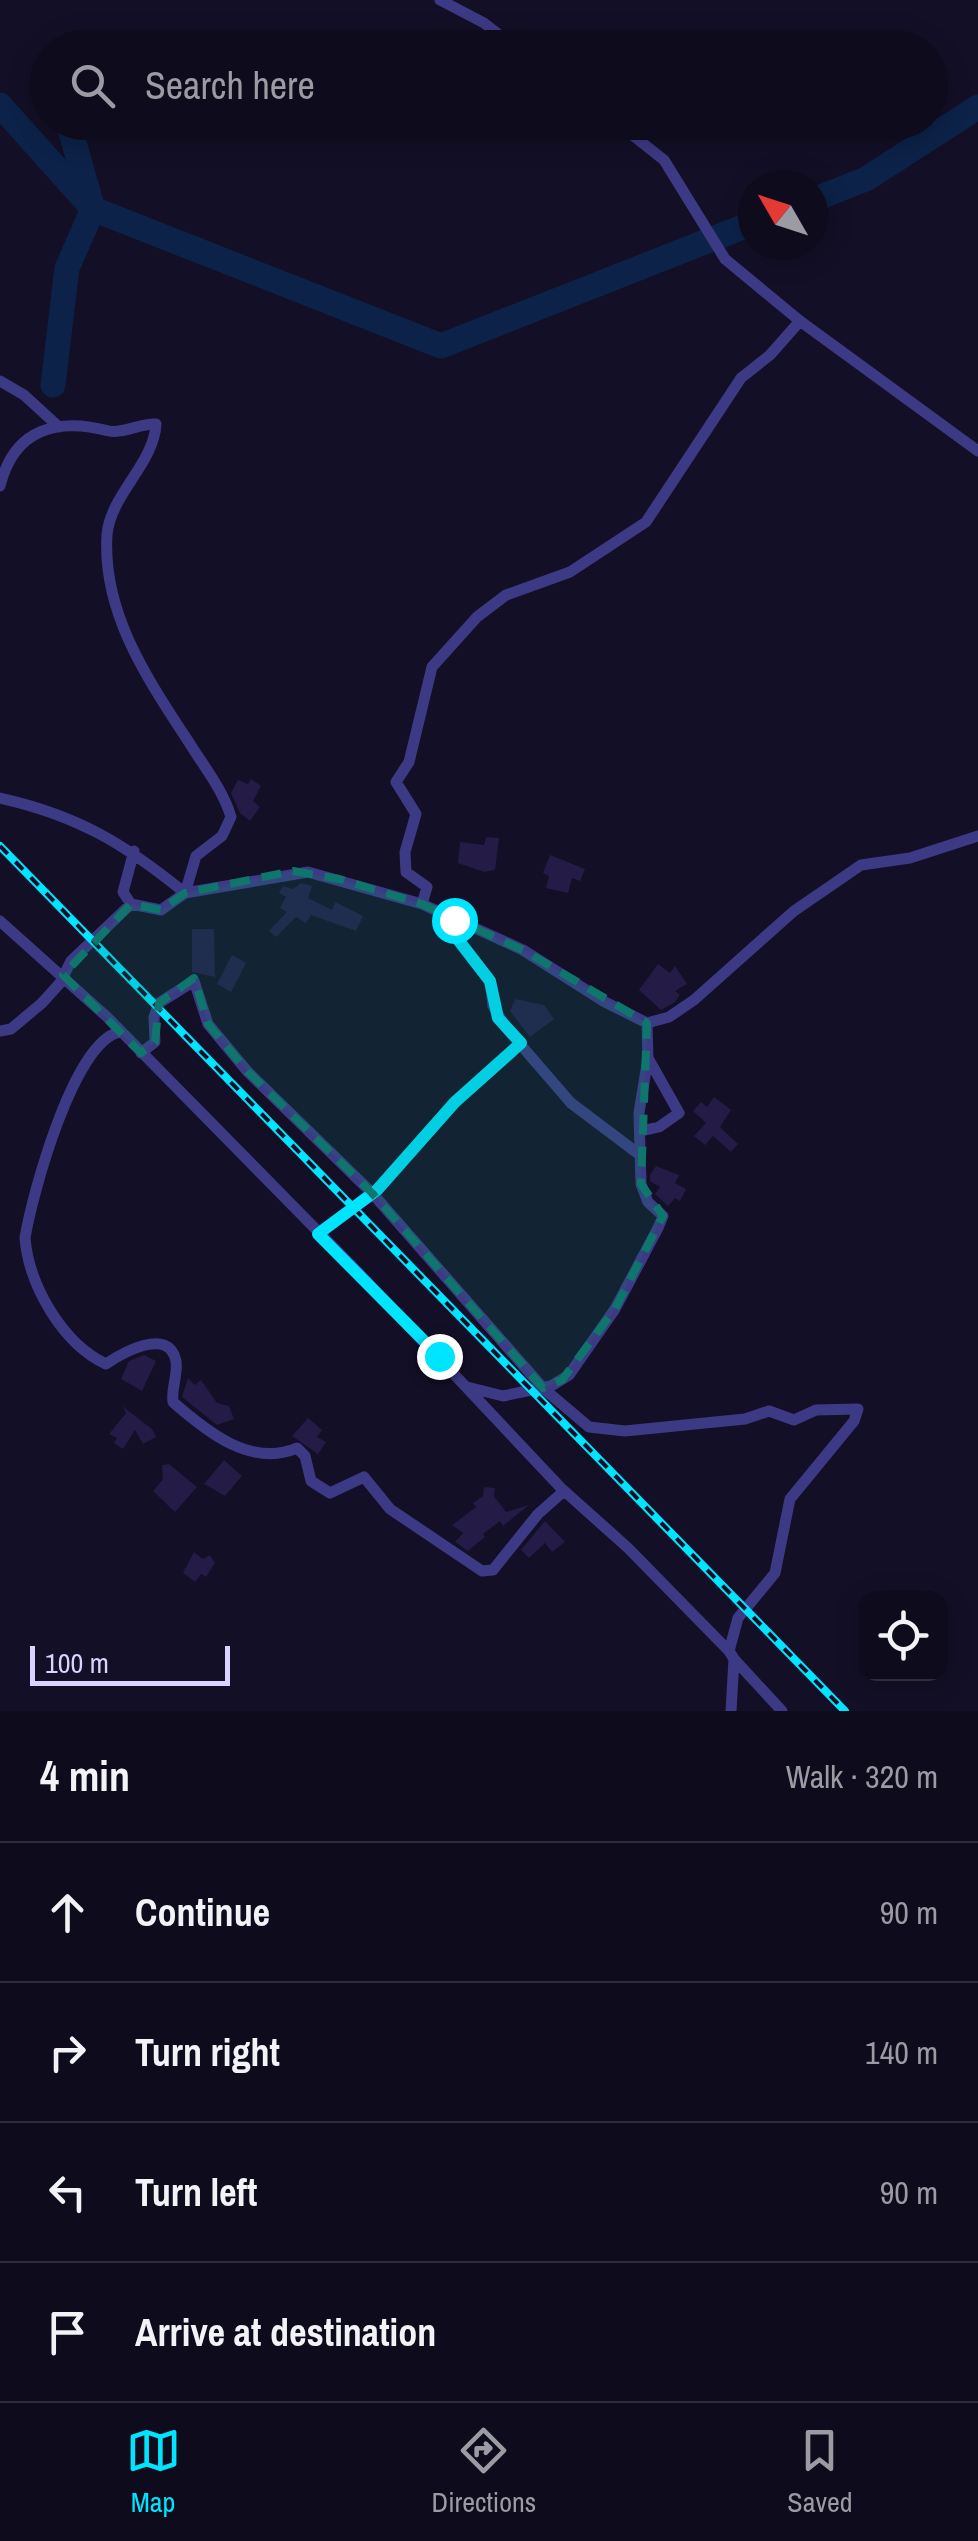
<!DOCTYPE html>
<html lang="en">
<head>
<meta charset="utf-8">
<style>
	body { margin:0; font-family:"Archivo Narrow",sans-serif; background:#1c1929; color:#f1f3f6 }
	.controls { position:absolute; right:30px; bottom:30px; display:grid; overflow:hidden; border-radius:20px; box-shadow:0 5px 25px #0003 }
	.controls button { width:90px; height:90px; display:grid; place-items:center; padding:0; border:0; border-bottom:2px solid #2e2b3b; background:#0e0b1c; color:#f1f3f6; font:50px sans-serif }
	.compass { position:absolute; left:738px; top:170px; width:90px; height:90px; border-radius:50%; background:#0e0b1c; box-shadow:0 5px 25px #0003; rotate:309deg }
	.scale { position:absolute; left:30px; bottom:25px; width:200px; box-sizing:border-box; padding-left:10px; border:5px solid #d9d4ff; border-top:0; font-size:28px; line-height:35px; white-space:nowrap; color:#d9d4ff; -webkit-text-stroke:8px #130f26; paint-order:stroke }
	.stop { position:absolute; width:30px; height:30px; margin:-22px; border:8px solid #00e5ff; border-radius:50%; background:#fff }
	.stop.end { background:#00e5ff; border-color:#fff; box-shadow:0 2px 10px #0008 }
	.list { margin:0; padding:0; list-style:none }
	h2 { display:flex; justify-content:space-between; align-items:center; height:130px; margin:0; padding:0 40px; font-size:42px }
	h2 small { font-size:32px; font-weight:400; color:#9b9ba3 }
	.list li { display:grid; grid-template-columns:65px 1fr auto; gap:30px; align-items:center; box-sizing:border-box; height:140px; padding:0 40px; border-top:2px solid #2e2b3b }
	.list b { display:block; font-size:38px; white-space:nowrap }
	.list em { font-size:32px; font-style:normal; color:#9b9ba3 }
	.icon { flex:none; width:55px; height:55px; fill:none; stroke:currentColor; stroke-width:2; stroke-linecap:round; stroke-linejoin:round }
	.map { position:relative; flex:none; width:978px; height:1711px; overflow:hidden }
	.search { position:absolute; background:#0e0b1c; box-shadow:0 5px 25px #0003; left:30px; right:30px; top:30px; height:110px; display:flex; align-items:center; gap:25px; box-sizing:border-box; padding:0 35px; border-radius:55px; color:#9b9ba3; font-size:38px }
	.sheet { height:690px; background:#0e0b1c }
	nav { display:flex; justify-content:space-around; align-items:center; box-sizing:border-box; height:140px; border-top:2px solid #2e2b3b; background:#0e0b1c; font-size:28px; color:#9b9ba3 }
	nav a { display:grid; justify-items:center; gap:5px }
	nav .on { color:#00e5ff }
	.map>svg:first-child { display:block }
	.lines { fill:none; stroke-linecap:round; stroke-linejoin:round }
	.river { stroke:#0c2248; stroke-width:25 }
	.building { fill:#241b47 }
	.minor { stroke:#3d3a85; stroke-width:11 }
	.rail-casing { stroke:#00e5ff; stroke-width:8 }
	.rail { stroke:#130f26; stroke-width:4; stroke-dasharray:11; stroke-linecap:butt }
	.route { stroke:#00e5ff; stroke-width:12 }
	.marked { fill:#0f766e; fill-opacity:0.2; stroke:#0f766e; stroke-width:8; stroke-dasharray:20 12; stroke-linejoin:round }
</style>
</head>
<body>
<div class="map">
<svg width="978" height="1711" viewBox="0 0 978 1711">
	<rect width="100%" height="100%" fill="#130f26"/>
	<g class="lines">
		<path class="river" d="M0,105l93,104 348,137 312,-123
			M813,200l53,-21 112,-72
			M53,385l14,-117 26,-59 -25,-87"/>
	</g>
	<path class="building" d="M251,779l10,7 -8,15 7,6 -10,14 -10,-8 -9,-20 7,-13 10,4z
		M486,837l13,1 -4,32 -11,2 -26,-9 2,-21 24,3z
		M550,855l35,14 -5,12 -8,-3 -4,15 -22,-5 3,-12 -6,-3z
		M301,883l11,3 -4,12 24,12 3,-8 28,14 -7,15 -45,-16 -5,8 -10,-6 -20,20 -7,-6 18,-19 -7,-4 6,-11 -7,-4 4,-7 10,3z
		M192,929h22l1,48 -23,-5z
		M232,955l14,8 -15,29 -14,-8z
		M658,964l12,9 5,-7 12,18 -12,7 5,4 -5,7 -14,8 -22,-20z
		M515,999l29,6 10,14 -24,18 -20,-26z
		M714,1097l17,13 -11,17 18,17 -7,8 -18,-16 -8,9 -11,-9 12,-13 -13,-12 8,-9 6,5z
		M656,1166l23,9 -4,8 11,6 -6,12 -5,-3 -7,8 -13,-12 5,-7 -10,-6v-6z
		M144,1355l12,6 -14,30 -21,-12 8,-18z
		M188,1378l7,7 6,-5 16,23 12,3 5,13 -17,6 -35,-28z
		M122,1406l30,23 4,8 -13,7 -8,-14 -12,19 -9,-6 3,-5 -8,-4 17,-21z
		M308,1418l14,12 -5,7 9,5 -8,12 -26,-18z
		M224,1460l18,16 -17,20 -21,-12z
		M169,1464l28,23 -22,25 -22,-21 10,-12 -1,-14z
		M484,1487l11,1 -1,8 12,16 23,-7 -26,21 -3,-5 -17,13 2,3 -17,14 -13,-9 8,-9 -11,-8 24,-18 -3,-4 10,-7z
		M545,1521l20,21 -13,10 -7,-9 -16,15 -8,-8z
		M194,1552l9,7 7,-4 5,8 -9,14 -5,-3 -6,8 -12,-9z"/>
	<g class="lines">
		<path class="minor" d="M440,0l44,23 32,25
			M616,122l48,38 61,99 75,62 178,130
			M0,381l24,14 35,32
			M0,486c14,-57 57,-69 109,-55 13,3 32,-8 47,-7 -2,40 -46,71 -49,111 -5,79 42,146 83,209 15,24 33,46 41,73l-9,19 -26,20 -11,37
			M0,798c77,17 125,46 185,95
			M134,851l-11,41 8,12 30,6 24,-17 123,-21 114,32 101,46 82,52 42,21
			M422,904l5,-17 -21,-15 -1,-20 11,-38 -20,-32 13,-20 23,-95 45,-50 29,-22 64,-23 76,-50 95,-144 29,-23 30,-34
			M442,918l48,63 3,25 14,23 64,74 69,52
			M0,921l106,95 249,253 206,219 67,60 101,103 5,8 -3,52
			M0,1031l11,-2 31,-26 18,-20 11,-22 60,-57
			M120,1032c-46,8 -88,163 -95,206 4,48 38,106 81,126 16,-11 63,-38 70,-3 2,14 -5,28 -3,41 33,29 78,66 124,46l8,8 6,25 19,12 34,-16 26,32 92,62 11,-1 45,-56 26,-23
			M141,1053l14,-11 -1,-25 5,-14 35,-22 14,43 39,47 125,122 171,195 46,39 36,4 120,-12 24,-8 25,9 22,-10 42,-1 -4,12 -64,78 -15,74 -37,45 -9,33
			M641,1131l18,-4 20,-14 -31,-55
			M318,1233l59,-42 78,-89 66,-59
			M467,1387l36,9 48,-10 18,-11 46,-66 43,-81 5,-12 -15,-14 -7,-18 -2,-71 9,-55 -1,-35 22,-6 25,-17 100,-89 67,-46 49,-7 68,-22
			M734,1659l48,52"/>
		<g class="rail-casing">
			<path id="rail" d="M0,846l845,865"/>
		</g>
		<use href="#rail" class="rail"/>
	</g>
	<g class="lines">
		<path class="route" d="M439,1356l-121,-122 59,-44 78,-88 66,-59 -23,-25 -8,-37 -51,-66 15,5"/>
	</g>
	<path class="marked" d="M293,871l46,8 83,25 101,46 124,73 -6,161 22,32 -48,93 -53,71 -19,8 -171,-195 -125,-122 -39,-47 -14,-46 -35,25 -4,39 -14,11 -78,-78 68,-71 30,6 24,-17z"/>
</svg>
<div class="controls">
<button><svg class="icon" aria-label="locate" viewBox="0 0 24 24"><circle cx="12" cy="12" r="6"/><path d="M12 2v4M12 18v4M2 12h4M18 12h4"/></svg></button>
</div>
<svg class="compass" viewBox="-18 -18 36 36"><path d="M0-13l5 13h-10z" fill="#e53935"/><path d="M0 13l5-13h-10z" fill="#9b9ba3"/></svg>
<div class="scale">100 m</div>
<div class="stop" style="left:454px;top:920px"></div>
<div class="stop end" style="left:439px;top:1356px"></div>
<div class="search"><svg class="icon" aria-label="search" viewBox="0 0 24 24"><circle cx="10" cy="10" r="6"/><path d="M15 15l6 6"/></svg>Search here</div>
</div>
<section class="sheet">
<h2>4 min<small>Walk · 320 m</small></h2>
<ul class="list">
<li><svg class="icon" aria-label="ahead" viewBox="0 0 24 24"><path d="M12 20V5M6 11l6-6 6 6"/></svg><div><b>Continue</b></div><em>90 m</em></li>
<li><svg class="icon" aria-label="right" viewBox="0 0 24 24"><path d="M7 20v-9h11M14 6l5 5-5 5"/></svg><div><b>Turn right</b></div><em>140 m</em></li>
<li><svg class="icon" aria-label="left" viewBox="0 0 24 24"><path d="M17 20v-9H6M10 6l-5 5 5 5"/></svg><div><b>Turn left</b></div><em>90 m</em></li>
<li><svg class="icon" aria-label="arrive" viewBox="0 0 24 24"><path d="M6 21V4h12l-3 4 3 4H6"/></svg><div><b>Arrive at destination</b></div></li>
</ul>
</section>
<nav>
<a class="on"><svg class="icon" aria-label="map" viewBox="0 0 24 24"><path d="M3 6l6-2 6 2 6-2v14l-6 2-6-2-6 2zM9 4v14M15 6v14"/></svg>Map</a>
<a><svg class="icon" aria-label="directions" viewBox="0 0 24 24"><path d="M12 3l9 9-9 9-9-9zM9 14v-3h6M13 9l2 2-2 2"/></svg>Directions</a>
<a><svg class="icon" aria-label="saved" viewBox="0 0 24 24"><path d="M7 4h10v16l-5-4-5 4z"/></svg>Saved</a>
</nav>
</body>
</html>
